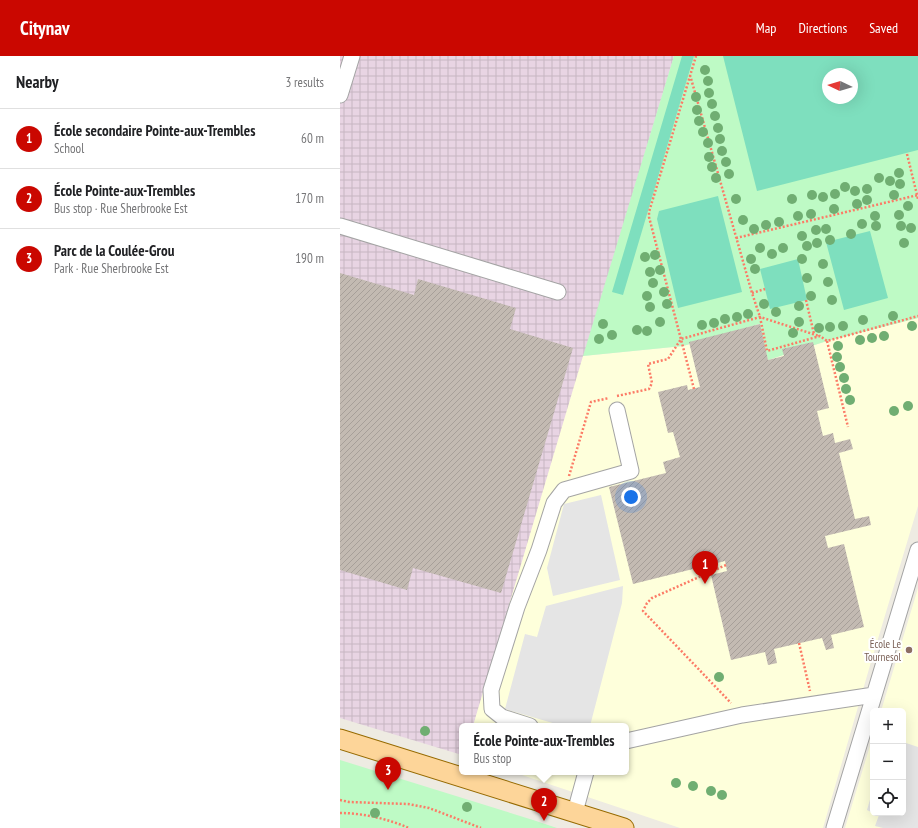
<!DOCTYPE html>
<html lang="en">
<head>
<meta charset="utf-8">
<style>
	body { margin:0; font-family:"PT Sans Narrow",sans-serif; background:#f6f6f6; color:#202124 }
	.controls { position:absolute; right:12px; bottom:12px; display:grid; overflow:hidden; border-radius:6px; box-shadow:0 4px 16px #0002 }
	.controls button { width:36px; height:36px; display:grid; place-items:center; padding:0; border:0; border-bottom:1px solid #e0e0e0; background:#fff; color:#202124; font:20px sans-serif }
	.compass { position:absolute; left:482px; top:12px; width:36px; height:36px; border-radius:50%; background:#fff; box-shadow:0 4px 16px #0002; rotate:274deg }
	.you { position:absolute; left:291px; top:441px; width:14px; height:14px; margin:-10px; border:3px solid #fff; border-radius:50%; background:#1a73e8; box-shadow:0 0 0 6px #1a73e833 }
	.badge { display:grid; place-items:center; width:26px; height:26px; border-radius:50%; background:#ca0700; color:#fff; font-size:13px; font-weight:700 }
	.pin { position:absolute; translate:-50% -33px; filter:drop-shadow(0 1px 2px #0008) }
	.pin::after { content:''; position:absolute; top:21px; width:14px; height:12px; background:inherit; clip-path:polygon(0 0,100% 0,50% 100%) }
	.popup { position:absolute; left:119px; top:667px; width:170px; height:52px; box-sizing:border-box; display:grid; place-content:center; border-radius:6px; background:#fff; filter:drop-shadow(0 1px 3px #0005); font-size:13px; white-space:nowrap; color:#757577 }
	.popup b { font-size:15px; color:#202124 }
	.popup::after { content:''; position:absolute; left:50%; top:100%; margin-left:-8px; border:8px solid transparent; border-top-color:#fff }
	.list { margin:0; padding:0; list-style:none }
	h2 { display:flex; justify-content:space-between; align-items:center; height:52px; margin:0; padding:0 16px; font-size:17px }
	h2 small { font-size:13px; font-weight:400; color:#757577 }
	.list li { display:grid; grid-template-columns:26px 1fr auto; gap:12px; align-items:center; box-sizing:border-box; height:60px; padding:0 16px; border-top:1px solid #e0e0e0 }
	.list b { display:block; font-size:15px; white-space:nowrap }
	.list p { margin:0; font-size:13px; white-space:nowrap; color:#757577 }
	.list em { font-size:13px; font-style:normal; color:#757577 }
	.icon { flex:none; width:22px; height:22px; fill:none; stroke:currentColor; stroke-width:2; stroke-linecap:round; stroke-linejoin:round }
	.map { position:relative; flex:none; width:578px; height:772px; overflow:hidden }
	header { display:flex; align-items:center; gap:24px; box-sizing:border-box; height:56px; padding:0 20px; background:#ca0700; color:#fff }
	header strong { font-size:19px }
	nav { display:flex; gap:22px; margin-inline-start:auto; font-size:14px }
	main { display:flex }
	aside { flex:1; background:#fff }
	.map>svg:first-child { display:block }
	.industrial { fill:url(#industrial-grid) }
	.education { fill:#feffdb }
	.park { fill:#befac5; fill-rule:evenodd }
	.pitch { fill:#7edfbe; fill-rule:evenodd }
	.parking { fill:#e5e5e5 }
	.building { fill:url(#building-hatch) }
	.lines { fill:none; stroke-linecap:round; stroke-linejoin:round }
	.minor-casing { stroke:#a4a4a4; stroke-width:17 }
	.major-casing { stroke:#966a00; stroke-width:21 }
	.path { stroke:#fc7b66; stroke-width:2.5; stroke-dasharray:2 2; stroke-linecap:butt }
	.minor { stroke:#fff; stroke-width:15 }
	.major { stroke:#fdd599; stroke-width:19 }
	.tree { fill:#70ae72 }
	.education-dot { fill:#8d6e63; stroke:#fff; stroke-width:1.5 }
	.labels { text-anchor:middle; stroke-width:4; stroke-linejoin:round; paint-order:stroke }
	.education-label { font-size:11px; fill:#785e54; stroke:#fff; text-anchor:end }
</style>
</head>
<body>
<header>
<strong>Citynav</strong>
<nav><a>Map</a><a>Directions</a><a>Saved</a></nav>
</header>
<main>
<aside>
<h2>Nearby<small>3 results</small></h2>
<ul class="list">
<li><span class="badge">1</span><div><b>École secondaire Pointe-aux-Trembles</b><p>School</p></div><em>60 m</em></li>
<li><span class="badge">2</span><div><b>École Pointe-aux-Trembles</b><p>Bus stop · Rue Sherbrooke Est</p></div><em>170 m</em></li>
<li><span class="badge">3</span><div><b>Parc de la Coulée-Grou</b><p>Park · Rue Sherbrooke Est</p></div><em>190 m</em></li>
</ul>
</aside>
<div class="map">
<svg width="578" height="772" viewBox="0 0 578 772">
	<defs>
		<pattern id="industrial-grid" width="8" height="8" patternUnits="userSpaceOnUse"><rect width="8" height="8" fill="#e8d4e3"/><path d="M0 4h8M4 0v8" fill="none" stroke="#c7b6c2"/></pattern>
		<pattern id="building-hatch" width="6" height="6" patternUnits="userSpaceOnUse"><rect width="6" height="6" fill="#c3bab2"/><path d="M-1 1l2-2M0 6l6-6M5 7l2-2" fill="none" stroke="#a79f99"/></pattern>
	</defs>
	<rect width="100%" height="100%" fill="#eeebe2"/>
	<path class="industrial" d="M0,0h334l-201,670h-11v29l-122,-37z"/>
	<path class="education" d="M578,262v188l-47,156 -48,166h-143l-167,-56h113v-46h-153l110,-370 100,-10 77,-22 8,36 59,-19z
		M578,532v240h-73l28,-92v77h30v-102h-22z"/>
	<path class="park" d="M334,0h244v262l-91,23 -59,19 -9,-36 -76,22 -100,10zM488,18h24v24h-24z
		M0,704l193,60 24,8h-217z"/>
	<path class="pitch" d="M342,0h12l-71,239 -11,-3z
		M383,0h195v94l-161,41zM488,18h24v24h-24z
		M378,140l24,96 -64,16 -21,-89 2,-8z
		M530,175l18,67 -44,12 -18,-68z
		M458,203l9,41 -37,9 -10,-40z"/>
	<path class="parking" d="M261,439l19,85 -67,16 -6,-28 17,-64z
		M283,530l-1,17 -32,123h-27l-58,-17 20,-75 12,3 9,-31z
		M563,686l15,5v81h-35l-8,-2 4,-11 -5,-2h29z
		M533,733v24l-6,-3z"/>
	<path class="building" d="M0,217l74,22 4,-16 98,29 -6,21 63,19 -72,245 -88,-25 -6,22 -67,-20z
		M420,268l8,36 16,-4 -2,-7 31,-7 16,66 -12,3 6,25 10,-3 2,10 15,-4 3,10 -14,4 16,66 14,-3 2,9 -46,11 3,12 16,-4 20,83 -33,8 3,13 -8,2 -4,-12 -48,11 3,14 -9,2 -3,-13 -34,8 -20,-85 16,-4 -2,-10 -92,23 -24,-97 57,-14 -3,-11 17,-5 -7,-25 -5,1 -10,-41 29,-7 1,5 12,-3 -11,-45z"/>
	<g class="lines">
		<g class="minor-casing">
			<path id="minor" d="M0,39l12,-39
				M0,170l218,66
				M190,670l-28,-9 -10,-8 -1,-19 26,-83 22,-57 15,-47 10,-13 67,-19 -14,-61
				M286,685l116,-26 132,-20
				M235,756l11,-40
				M494,772l84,-278"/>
		</g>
		<g class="major-casing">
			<path id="major" d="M0,683l284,89"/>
		</g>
		<path class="path" d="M350,19l62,218 8,24 7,34 53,-15 7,5 91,-25
			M567,98l11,45
			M396,182l182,-43
			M412,237l13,-4
			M466,244l8,34
			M487,285l21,86
			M354,333l-45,-172v-5l47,-156
			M277,340l32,-7 3,-6 -4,-19 20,-5 13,-20 79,-22 59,19
			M229,420l22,-74 18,-4
			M386,509l-74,33 -5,5 -4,8 88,92
			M459,587l11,48
			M0,744l9,2 59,2 21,4 52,20
			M0,757c23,0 48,6 69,15"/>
		<use href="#minor" class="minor"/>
		<use href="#major" class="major"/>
	</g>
	<g class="tree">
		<circle cx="365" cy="14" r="5"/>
		<circle cx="368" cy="25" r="5"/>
		<circle cx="369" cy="37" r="5"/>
		<circle cx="356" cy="41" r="5"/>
		<circle cx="372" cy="48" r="5"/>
		<circle cx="357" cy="54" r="5"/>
		<circle cx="375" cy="60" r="5"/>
		<circle cx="359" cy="65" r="5"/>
		<circle cx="378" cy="72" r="5"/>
		<circle cx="363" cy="76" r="5"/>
		<circle cx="380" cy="83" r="5"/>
		<circle cx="368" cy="87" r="5"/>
		<circle cx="382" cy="95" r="5"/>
		<circle cx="369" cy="101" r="5"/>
		<circle cx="386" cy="106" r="5"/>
		<circle cx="372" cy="111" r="5"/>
		<circle cx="559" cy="117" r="5"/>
		<circle cx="389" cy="118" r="5"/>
		<circle cx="376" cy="122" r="5"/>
		<circle cx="539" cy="122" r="5"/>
		<circle cx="550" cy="125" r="5"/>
		<circle cx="560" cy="128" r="5"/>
		<circle cx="505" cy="131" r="5"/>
		<circle cx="527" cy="133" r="5"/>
		<circle cx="515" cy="135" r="5"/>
		<circle cx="495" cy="138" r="5"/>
		<circle cx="472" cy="139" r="5"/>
		<circle cx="554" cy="139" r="5"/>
		<circle cx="483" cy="141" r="5"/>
		<circle cx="396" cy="143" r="5"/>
		<circle cx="452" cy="143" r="5"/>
		<circle cx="527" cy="144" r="5"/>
		<circle cx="517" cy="148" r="5"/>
		<circle cx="568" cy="150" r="5"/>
		<circle cx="494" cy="153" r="5"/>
		<circle cx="471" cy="158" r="5"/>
		<circle cx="559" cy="159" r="5"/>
		<circle cx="458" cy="160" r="5"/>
		<circle cx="535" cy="160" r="5"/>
		<circle cx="403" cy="164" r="5"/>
		<circle cx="439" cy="166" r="5"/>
		<circle cx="522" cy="168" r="5"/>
		<circle cx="426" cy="169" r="5"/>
		<circle cx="536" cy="170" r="5"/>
		<circle cx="561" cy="170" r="5"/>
		<circle cx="571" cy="172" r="5"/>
		<circle cx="414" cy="173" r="5"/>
		<circle cx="486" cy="173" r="5"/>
		<circle cx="476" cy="174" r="5"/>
		<circle cx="511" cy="178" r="5"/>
		<circle cx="462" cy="180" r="5"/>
		<circle cx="490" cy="184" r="5"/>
		<circle cx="477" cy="187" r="5"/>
		<circle cx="564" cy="187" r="5"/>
		<circle cx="467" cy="190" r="5"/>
		<circle cx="420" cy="192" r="5"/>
		<circle cx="443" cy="192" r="5"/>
		<circle cx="432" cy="198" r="5"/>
		<circle cx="315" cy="199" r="5"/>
		<circle cx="305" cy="201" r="5"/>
		<circle cx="411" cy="203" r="5"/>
		<circle cx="462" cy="203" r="5"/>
		<circle cx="483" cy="208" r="5"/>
		<circle cx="415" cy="213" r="5"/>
		<circle cx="320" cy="214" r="5"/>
		<circle cx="310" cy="216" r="5"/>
		<circle cx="467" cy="222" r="5"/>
		<circle cx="488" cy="226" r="5"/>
		<circle cx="313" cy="227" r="5"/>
		<circle cx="324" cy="236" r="5"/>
		<circle cx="307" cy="240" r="5"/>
		<circle cx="471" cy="240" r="5"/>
		<circle cx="492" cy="244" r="5"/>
		<circle cx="327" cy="248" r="5"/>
		<circle cx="424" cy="248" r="5"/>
		<circle cx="459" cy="250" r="5"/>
		<circle cx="310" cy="251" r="5"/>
		<circle cx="436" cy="256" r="5"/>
		<circle cx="408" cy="258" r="5"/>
		<circle cx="553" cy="260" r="5"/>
		<circle cx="397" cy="261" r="5"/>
		<circle cx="385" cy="263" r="5"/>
		<circle cx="523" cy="264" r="5"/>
		<circle cx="320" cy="266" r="5"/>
		<circle cx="459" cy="266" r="5"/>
		<circle cx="374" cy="267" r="5"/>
		<circle cx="263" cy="268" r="5"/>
		<circle cx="362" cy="269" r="5"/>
		<circle cx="503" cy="270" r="5"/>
		<circle cx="572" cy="270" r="5"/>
		<circle cx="490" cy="271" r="5"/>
		<circle cx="479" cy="272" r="5"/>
		<circle cx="297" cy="274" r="5"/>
		<circle cx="307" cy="275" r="5"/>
		<circle cx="453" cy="277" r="5"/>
		<circle cx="272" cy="279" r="5"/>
		<circle cx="544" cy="280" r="5"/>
		<circle cx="532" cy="282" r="5"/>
		<circle cx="259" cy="283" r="5"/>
		<circle cx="520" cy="284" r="5"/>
		<circle cx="498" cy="290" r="5"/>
		<circle cx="497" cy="301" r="5"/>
		<circle cx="500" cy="311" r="5"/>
		<circle cx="504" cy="322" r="5"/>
		<circle cx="506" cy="333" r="5"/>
		<circle cx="510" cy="344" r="5"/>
		<circle cx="568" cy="350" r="5"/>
		<circle cx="554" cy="355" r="5"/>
		<circle cx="379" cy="621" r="5"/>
		<circle cx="85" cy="675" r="5"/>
		<circle cx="336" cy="727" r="5"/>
		<circle cx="353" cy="730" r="5"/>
		<circle cx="371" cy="735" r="5"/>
		<circle cx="382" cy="739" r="5"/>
		<circle cx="127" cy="751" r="5"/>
		<circle cx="35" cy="757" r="5"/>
	</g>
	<circle class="education-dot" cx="569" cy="594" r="4"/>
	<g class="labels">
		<g class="education-label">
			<text x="561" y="592">École Le<tspan x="561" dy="13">Tournesol</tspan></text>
		</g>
	</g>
</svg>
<div class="controls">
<button>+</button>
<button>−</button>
<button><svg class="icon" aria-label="locate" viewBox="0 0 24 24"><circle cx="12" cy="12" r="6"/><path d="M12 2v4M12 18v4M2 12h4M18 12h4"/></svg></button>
</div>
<svg class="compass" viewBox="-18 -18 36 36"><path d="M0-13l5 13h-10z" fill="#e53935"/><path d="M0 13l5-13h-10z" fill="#757577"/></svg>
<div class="you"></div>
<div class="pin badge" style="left:365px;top:528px">1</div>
<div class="pin badge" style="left:204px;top:765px">2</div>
<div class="popup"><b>École Pointe-aux-Trembles</b>Bus stop</div>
<div class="pin badge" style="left:48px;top:734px">3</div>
</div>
</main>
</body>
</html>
